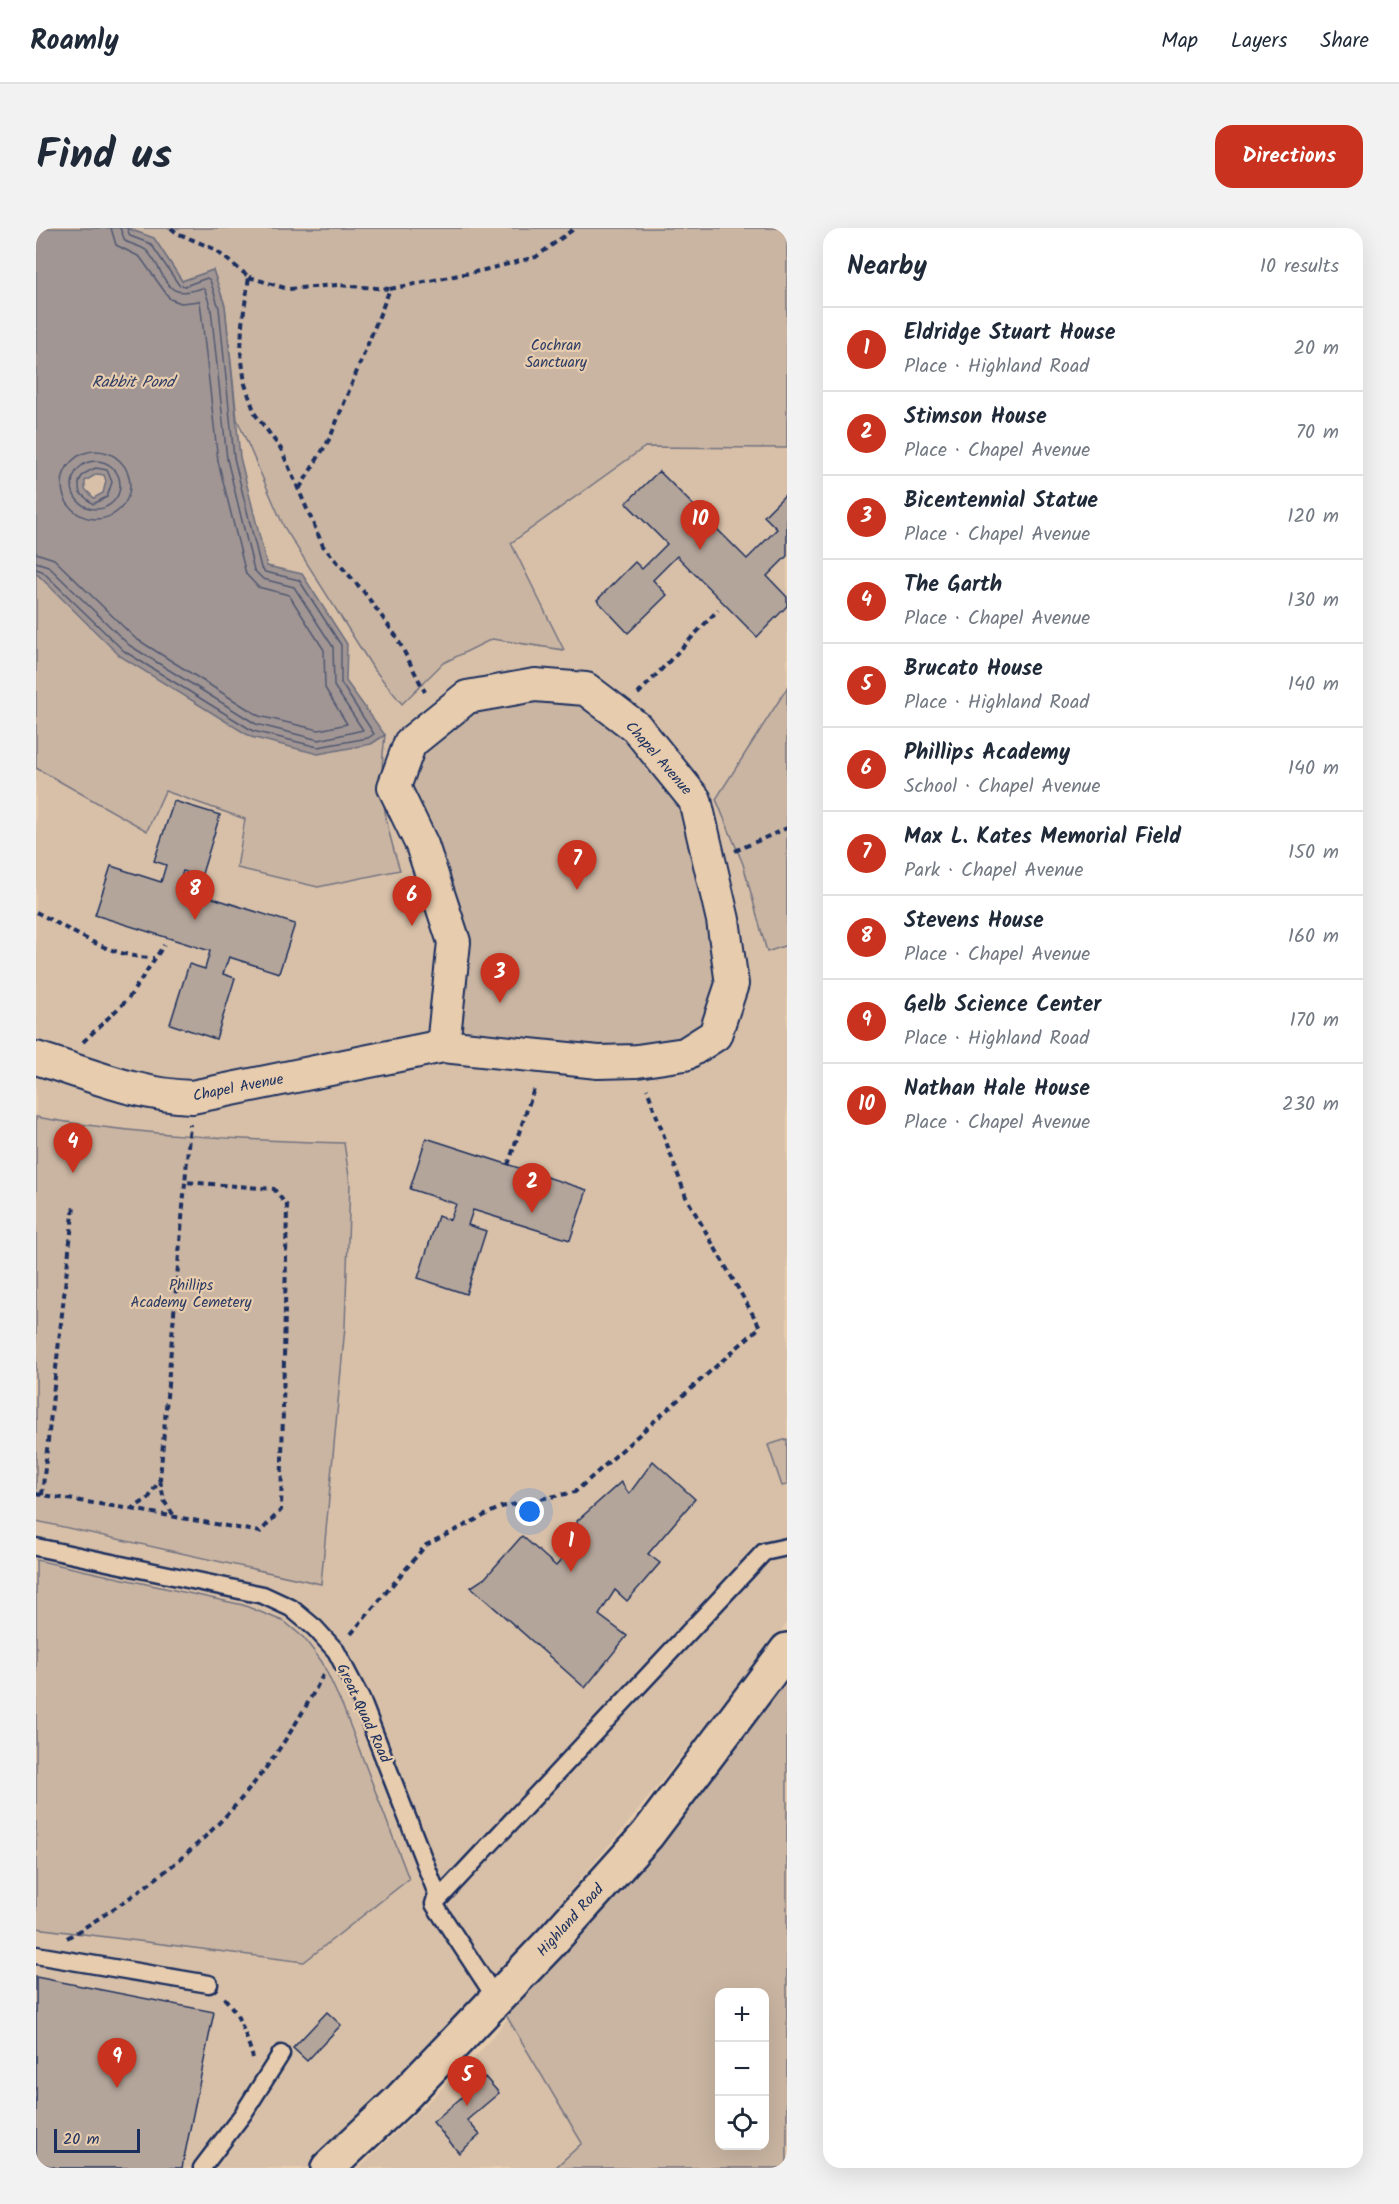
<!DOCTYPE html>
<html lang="en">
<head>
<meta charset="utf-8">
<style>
	body { margin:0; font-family:Kalam,sans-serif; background:#f2f2f3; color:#1f2937 }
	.controls { position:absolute; right:18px; bottom:18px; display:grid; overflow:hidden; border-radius:12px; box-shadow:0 6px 24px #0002 }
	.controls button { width:54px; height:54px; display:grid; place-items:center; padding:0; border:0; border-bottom:2px solid #e0e1e3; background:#fff; color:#1f2937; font:30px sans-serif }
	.scale { position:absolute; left:18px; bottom:15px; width:86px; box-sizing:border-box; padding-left:6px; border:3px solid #1b2f5e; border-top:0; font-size:16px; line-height:21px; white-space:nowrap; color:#1b2f5e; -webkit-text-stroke:4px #e7ccae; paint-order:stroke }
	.you { position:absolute; left:494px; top:1284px; width:21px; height:21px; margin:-15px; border:4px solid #fff; border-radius:50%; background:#1a73e8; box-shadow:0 0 0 9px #1a73e833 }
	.badge { display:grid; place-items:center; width:39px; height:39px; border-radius:50%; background:#c8321e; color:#fff; font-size:20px; font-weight:700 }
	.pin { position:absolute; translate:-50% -50px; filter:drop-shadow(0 2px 3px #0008) }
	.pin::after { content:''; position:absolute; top:32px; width:21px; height:18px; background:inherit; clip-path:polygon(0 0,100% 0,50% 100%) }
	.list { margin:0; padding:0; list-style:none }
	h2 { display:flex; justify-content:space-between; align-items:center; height:78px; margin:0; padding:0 24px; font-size:26px }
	h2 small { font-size:20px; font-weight:400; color:#747a83 }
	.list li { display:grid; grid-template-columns:39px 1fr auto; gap:18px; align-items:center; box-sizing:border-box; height:84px; padding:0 24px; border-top:2px solid #e0e1e3 }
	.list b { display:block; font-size:22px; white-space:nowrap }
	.list p { margin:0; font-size:20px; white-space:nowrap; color:#747a83 }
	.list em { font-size:20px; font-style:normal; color:#747a83 }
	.icon { flex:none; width:33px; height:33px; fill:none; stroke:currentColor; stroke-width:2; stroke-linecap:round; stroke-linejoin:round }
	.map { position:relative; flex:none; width:751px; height:1940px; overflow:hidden; border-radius:18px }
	header { display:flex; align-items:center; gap:36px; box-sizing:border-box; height:84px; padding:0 30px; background:#fff; border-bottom:2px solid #e0e1e3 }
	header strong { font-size:28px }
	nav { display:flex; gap:33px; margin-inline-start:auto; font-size:21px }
	.intro { display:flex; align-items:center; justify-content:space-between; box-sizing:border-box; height:144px; padding:0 36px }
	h1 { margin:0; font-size:42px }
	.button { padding:15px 27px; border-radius:18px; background:#c8321e; color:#fff; font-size:21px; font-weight:700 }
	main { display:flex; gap:36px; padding:0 36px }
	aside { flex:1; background:#fff; border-radius:18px; box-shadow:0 6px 24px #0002 }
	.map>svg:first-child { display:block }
	.built { fill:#d8c0a8; fill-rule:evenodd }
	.green { fill:#cab5a2; stroke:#727280; stroke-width:1.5; fill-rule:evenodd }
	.water { fill:#a19693; stroke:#6b6d7e; stroke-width:1.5; fill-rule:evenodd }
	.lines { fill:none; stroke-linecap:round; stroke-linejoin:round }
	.shore { stroke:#515873; stroke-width:1.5 }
	.building { fill:#b4a59a; stroke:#1b2f5e; stroke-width:1.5 }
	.lane-casing { stroke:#1b2f5e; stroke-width:21 }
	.street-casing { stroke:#1b2f5e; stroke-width:36 }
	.secondary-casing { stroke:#1b2f5e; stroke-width:38 }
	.path { stroke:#1b2f5e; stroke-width:4; stroke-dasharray:6 4.5; stroke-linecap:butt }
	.lane { stroke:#e7ccae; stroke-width:16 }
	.street { stroke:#e7ccae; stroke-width:32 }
	.secondary { stroke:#e7ccae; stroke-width:33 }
	.labels { text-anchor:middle; stroke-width:4.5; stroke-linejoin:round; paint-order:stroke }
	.park-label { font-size:15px; fill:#2c3c65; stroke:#e7ccae }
	.street-label { font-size:15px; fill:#1b2f5e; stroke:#e7ccae }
	.water-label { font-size:16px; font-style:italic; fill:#2f3e66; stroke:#e7ccae }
</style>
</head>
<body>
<header>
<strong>Roamly</strong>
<nav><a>Map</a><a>Layers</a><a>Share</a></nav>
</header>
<div class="intro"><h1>Find us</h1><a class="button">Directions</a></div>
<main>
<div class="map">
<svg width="751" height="1940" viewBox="0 0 751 1940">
	<rect width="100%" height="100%" fill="#e7ccae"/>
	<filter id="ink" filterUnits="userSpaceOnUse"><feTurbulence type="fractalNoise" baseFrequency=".0167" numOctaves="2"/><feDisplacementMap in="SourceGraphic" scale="12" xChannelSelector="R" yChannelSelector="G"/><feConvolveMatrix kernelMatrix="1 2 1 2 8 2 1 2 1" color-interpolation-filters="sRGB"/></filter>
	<g filter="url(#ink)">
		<path class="built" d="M0,0h751v1395l-159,200 -115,135 -202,210h-275z
			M724,1485l27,455h-428l120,-115zM684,1764h44v154h-44z"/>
		<path class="green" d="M90,0h661v220l-142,-1 -134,96 53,107 -72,-11 -49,24 -41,41 -29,-36 -89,-141 -47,-108 -12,-113 -12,-36 -31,11 -28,-43z
			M0,345l43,40 292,131 14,-9c-7,51 -1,87 15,135l-82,17 -81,-19 8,-49 -80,-28 -18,40 -111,-63z
			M751,460v257l-20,7 -24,-88 -27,-65z
			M550,461l109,111 37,184 -47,70 -242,-8 11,-104 -60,-155 73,-90z
			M0,889c102,18 205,23 308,26l6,40 -5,144 -24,257 -285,-63z
			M751,1211v46l-5,1 -14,-41z
			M0,1332l207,45 42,17 19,16 18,24 21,45 66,172 -105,83 -268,-34z
			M751,1422v518h-232l27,-25 -85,-143zM684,1764h44v154h-44z"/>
		<path class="water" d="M0,0h90l28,10 28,43 31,-11 12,36 15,151 27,109 35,8 45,70 -1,37 39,54 -14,9 -53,10 -67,-17 -131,-81 -84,-83zM61,246l7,1 2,6 -3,12 -9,5 -9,-9v-8z"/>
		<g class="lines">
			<path class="shore" d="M26 257a34 34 0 1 1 68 0a34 34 0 1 1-68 0Z
				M36 257a24 24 0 1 1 48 0a24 24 0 1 1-48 0Z
				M60,240l11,2 5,12 -5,15 -14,7 -13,-11c-4,-15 3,-20 16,-25z
				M0,325l18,6 81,79 124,78 60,14 28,-6 -22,-36 -1,-38 -35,-55 -31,-8 -12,-13 -28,-113 -18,-160 -19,2 -11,-4 -30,-42 -24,-12 -5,-17
				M0,334l12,4 81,79 127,79 63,16 44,-10 -29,-44 -1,-39 -39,-60 -31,-8 -9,-9 -27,-111 -16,-150 -6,-19 -3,-2c-41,14 -33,-13 -55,-37 -5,-5 -15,-6 -22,-10l-5,-13
				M0,341l6,2 82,80 129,80 65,16 50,-9 6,-4 -33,-51v-38l-42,-65 -34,-8 -4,-4 -27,-110 -15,-150 -9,-28 -3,-2 -22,8 -6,-1 -28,-41 -21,-8 -3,-8"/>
		</g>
		<path class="building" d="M623,243l88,88 30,-30 -13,-13 23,-23v63l-20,20 20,21v9l-30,31 -80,-81 -24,24 14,15 -39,38 -31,-33 38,-38 7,7 25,-25 -41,-41z
			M138,573l46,14 -19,62 -18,-6 -5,16 117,37 -16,49 -50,-16 -6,17 12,4 -19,61 -46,-15 19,-60 16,5 5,-18 -115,-36 16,-49 50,16 5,-17 -12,-4z
			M390,910l161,52 -17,50 -97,-30 -5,15 18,6 -20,63 -48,-16 20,-62 12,4 6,-16 -46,-15z
			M617,1233l42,38 -47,55 12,9 -33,38 -12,-11 -16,25 28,21 -42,52 -114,-101 14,-9 37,-42 34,30 24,-27 -3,-18 44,-39 8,12z
			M0,1749l178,35 -32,156h-125l-21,-5z
			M291,1784l14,13 -34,36 -14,-13z
			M449,1849l14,16 -32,27 13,15 -21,18 -26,-31z"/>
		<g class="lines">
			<g class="lane-casing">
				<path id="lane" d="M0,1319l227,48 28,13 24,20 21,23 25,48 76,195 -3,10 63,96
					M398,1676l330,-352 23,-5
					M0,1727l173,29
					M166,1940l41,-54 38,-60"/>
			</g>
			<g class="street-casing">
				<path id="street" d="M0,830c53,16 100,37 156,39l251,-51 155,16 39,-1 48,-7 30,-19 17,-51 -9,-64 -28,-120 -59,-73 -50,-38 -51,-4 -68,12 -57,46 -16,44 28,58 32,97 -11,104"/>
			</g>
			<g class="secondary-casing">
				<path id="secondary" d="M292,1940l71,-67 151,-158 97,-108 140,-185"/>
			</g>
			<path class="path" d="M135,0l6,5 37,16 35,28 -7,47 -1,29 4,31 10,30 26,35 42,97 41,46 32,44 29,56
				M213,49l39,12 49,-4 53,4 -60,149 -32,53
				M354,61l94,-19 52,-13 39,-29
				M602,466l80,-84
				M699,623l52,-23
				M0,684c37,19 76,46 118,46
				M47,814l45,-43 36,-54
				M472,937l27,-79
				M124,1252l4,21 11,16
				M0,1266l95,15 17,-10 12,-20 30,-355
				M6,1267l32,-290
				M95,1281l129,23 21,-22 6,-304 -13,-17 -88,-7
				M315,1406l75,-89 75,-38 74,-15 185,-165 -74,-130 -39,-108
				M31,1710c120,-72 191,-138 256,-263
				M188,1770c16,16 22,38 29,60"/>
			<use href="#lane" class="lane"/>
			<use href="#street" class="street"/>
			<use href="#secondary" class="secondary"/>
		</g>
	</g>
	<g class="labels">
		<g class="park-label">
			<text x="520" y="122">Cochran<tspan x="520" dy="17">Sanctuary</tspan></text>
			<text x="155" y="1062">Phillips<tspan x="155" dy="17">Academy Cemetery</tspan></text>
		</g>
		<g class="street-label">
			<text transform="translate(623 530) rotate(49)" y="5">Chapel Avenue</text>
			<text transform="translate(202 859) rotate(-11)" y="5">Chapel Avenue</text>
			<text transform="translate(328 1485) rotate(65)" y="5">Great Quad Road</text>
			<text transform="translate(534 1692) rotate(-48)" y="5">Highland Road</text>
		</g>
		<g class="water-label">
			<text x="97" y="159">Rabbit Pond</text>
		</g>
	</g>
</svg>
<div class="controls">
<button>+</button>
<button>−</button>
<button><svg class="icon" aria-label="locate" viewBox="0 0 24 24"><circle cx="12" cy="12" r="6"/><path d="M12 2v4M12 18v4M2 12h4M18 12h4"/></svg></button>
</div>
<div class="scale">20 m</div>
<div class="you"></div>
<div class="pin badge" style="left:535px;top:1344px">1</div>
<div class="pin badge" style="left:496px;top:985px">2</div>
<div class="pin badge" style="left:464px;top:775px">3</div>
<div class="pin badge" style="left:37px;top:945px">4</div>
<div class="pin badge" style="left:431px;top:1878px">5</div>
<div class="pin badge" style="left:376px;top:698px">6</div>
<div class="pin badge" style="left:541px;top:662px">7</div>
<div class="pin badge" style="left:159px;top:692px">8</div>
<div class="pin badge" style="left:81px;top:1860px">9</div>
<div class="pin badge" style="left:664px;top:322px">10</div>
</div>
<aside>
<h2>Nearby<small>10 results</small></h2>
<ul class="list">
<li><span class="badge">1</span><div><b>Eldridge Stuart House</b><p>Place · Highland Road</p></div><em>20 m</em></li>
<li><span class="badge">2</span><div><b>Stimson House</b><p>Place · Chapel Avenue</p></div><em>70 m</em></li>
<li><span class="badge">3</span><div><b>Bicentennial Statue</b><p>Place · Chapel Avenue</p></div><em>120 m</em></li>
<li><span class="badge">4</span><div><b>The Garth</b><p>Place · Chapel Avenue</p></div><em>130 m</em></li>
<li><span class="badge">5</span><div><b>Brucato House</b><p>Place · Highland Road</p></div><em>140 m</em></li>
<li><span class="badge">6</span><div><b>Phillips Academy</b><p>School · Chapel Avenue</p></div><em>140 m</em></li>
<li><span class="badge">7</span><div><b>Max L. Kates Memorial Field</b><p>Park · Chapel Avenue</p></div><em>150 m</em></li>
<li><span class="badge">8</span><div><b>Stevens House</b><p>Place · Chapel Avenue</p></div><em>160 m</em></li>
<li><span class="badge">9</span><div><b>Gelb Science Center</b><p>Place · Highland Road</p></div><em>170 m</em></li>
<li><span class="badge">10</span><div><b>Nathan Hale House</b><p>Place · Chapel Avenue</p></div><em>230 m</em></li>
</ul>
</aside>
</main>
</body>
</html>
